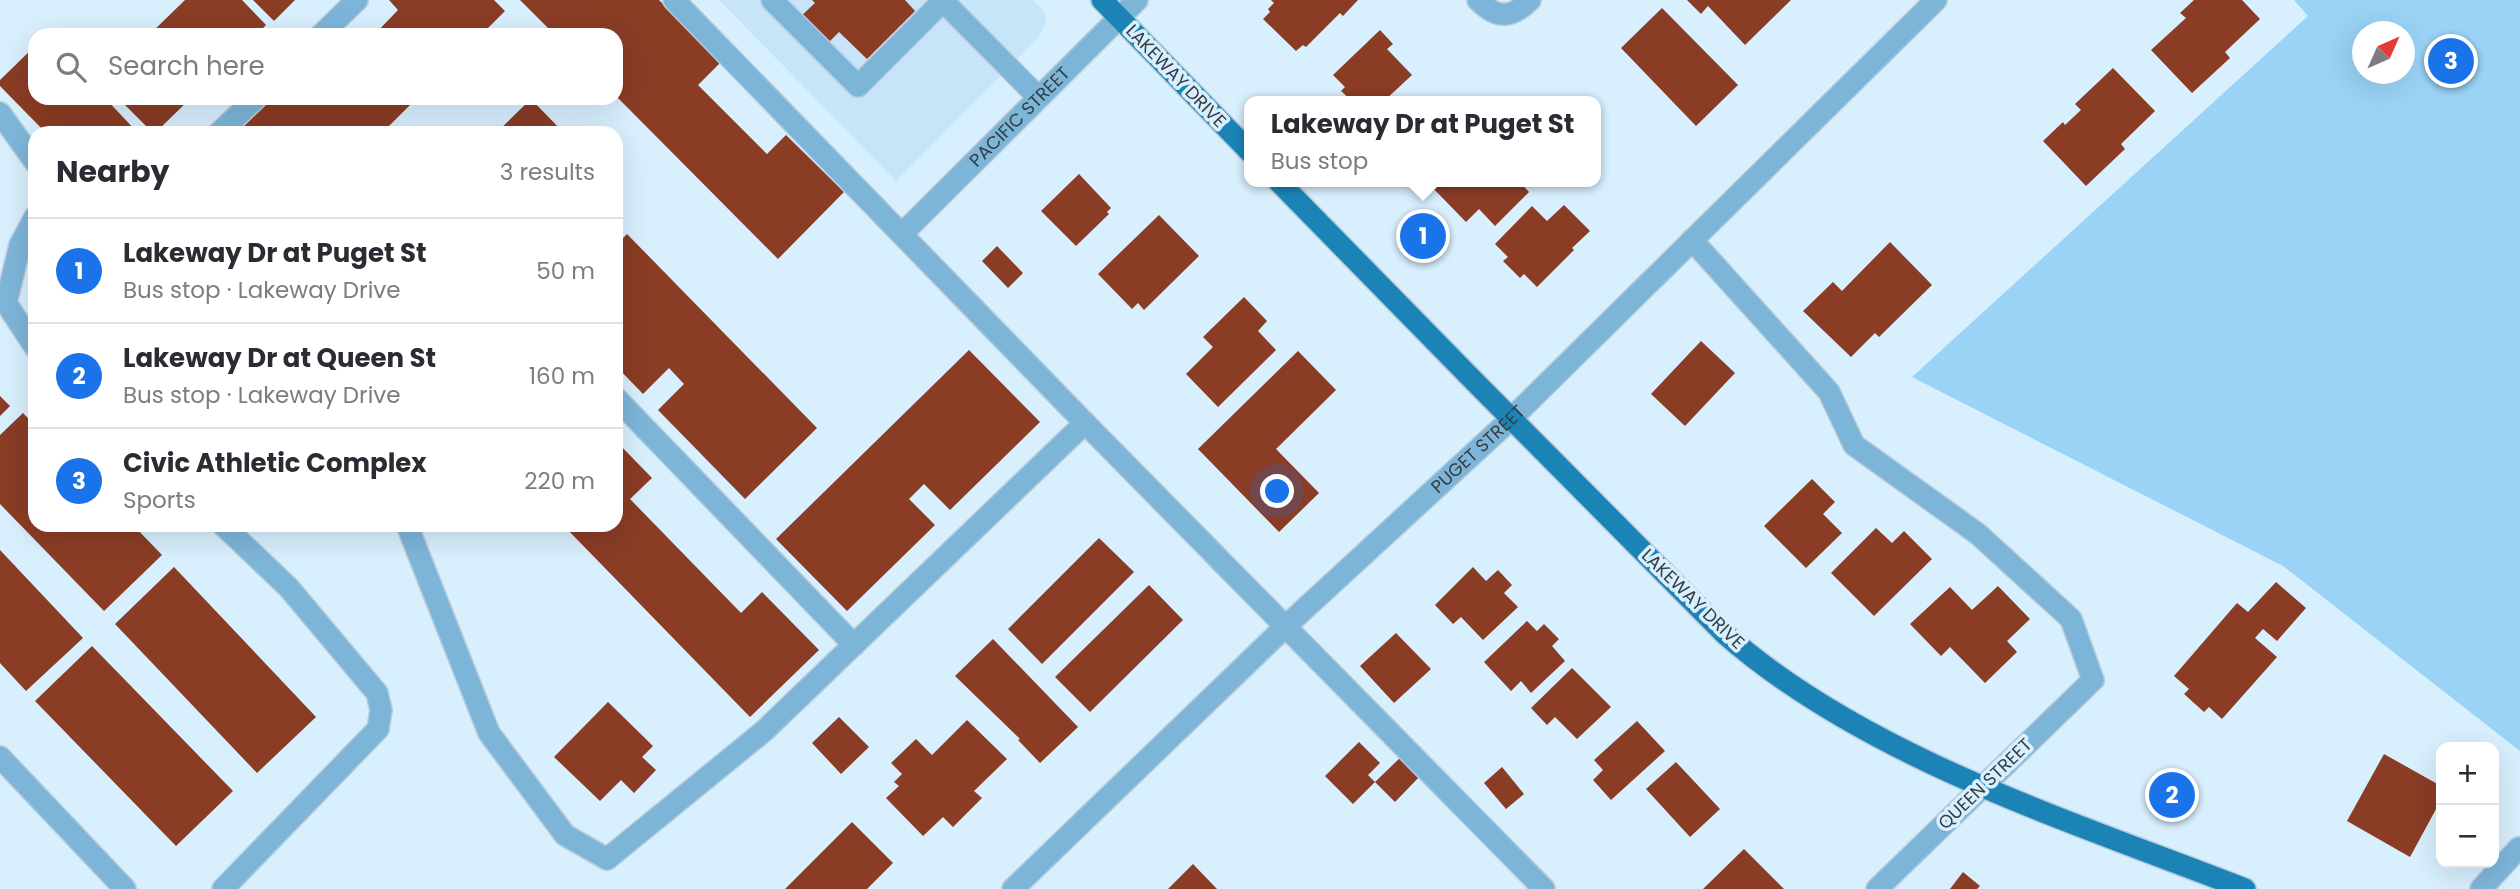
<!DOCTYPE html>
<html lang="en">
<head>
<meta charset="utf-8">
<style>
	body { margin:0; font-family:Poppins,sans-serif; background:#f7f7f7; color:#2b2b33 }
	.controls { position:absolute; right:21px; bottom:21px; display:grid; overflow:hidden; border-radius:14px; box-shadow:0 7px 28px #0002 }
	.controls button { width:63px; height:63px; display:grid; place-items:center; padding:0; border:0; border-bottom:2px solid #e1e1e2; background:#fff; color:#2b2b33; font:35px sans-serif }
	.compass { position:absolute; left:2352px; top:21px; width:63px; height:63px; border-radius:50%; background:#fff; box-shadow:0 7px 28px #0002; rotate:45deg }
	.you { position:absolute; left:1278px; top:492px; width:24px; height:24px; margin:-18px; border:5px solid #fff; border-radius:50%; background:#1a73e8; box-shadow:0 0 0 10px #1a73e833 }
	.badge { display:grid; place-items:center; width:46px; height:46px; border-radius:50%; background:#1a73e8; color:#fff; font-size:23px; font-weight:700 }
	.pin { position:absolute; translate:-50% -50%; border:4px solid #fff; box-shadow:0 2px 7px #0006 }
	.popup { position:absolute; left:1244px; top:96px; width:357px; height:91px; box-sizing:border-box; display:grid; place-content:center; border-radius:14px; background:#fff; filter:drop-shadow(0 2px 5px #0005); font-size:23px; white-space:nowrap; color:#7c7c81 }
	.popup b { font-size:26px; color:#2b2b33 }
	.popup::after { content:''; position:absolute; left:50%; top:100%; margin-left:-14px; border:14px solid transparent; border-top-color:#fff }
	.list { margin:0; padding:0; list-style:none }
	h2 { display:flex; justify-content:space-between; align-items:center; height:91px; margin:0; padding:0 28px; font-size:30px }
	h2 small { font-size:23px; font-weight:400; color:#7c7c81 }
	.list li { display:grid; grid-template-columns:46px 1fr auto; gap:21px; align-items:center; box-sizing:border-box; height:105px; padding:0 28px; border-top:2px solid #e1e1e2 }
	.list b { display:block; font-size:26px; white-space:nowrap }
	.list p { margin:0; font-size:23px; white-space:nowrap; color:#7c7c81 }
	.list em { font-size:23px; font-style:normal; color:#7c7c81 }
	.icon { flex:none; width:38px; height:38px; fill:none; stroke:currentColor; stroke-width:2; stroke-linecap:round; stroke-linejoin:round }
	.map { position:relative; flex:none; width:2520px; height:889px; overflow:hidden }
	.search { position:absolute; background:#fff; box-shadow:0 7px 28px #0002; left:28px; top:28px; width:595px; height:77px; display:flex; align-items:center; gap:18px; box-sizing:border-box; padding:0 24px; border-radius:21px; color:#7c7c81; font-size:26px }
	.panel { position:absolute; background:#fff; box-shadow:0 7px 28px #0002; left:28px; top:126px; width:595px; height:406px; border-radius:21px }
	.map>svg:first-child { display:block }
	.built { fill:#c6e5f8 }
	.green { fill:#9ad3f6; fill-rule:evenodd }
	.building { fill:#8a3c25 }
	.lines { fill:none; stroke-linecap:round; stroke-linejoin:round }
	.minor-casing { stroke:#b7cbd9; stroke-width:24 }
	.major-casing { stroke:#b7cbd9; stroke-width:24 }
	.minor { stroke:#7db5d9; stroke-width:21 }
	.major { stroke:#1c83b6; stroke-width:21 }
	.labels { text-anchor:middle; stroke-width:7; stroke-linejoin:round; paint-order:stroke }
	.street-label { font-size:18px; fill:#343d43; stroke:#d8effe }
</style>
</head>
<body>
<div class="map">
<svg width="2520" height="889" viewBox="0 0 2520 889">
	<rect width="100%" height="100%" fill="#d8effe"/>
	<path class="built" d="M719,0h314l12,13 1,8 -7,16 -143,144z"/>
	<path class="green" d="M2294,0h226v751l-237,-185 -371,-189 396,-361zM2362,32h42v42h-42z"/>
	<path class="building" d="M185,0h57l24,25 -10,10h-107z
		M253,0h42l-21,21z
		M389,0h105l11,11 -24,24h-107l24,-25z
		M520,0h139l62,62 -23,23 69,69 19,-19 58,57 -66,67 -162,-163v-61h-61z
		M812,0h93l10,11 -48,48 -28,-27 -14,14 -27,-27 17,-16z
		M1271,0h87l-15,16 -3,-3 -34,34 -3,-2 -7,6 -33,-32 7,-7 -2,-3 6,-6z
		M1687,0h104l-46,45 -37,-39 -7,8z
		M2194,0h48l18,19 -35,33 5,6 -38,35 -41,-43 35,-32 -6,-5z
		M1662,8l76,77 -42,41 -75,-78z
		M1380,30l13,14 -6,5 25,26 -28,26h-32l-11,-10 4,-4 -12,-12z
		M35,46v52h70l33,35h-92l-46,-47v-6z
		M2113,68l42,43 -34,33 4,5 -39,37 -43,-45 20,-19 2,3 16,-15 -6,-6z
		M118,98h73l-36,35h-2z
		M273,98h144l-35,35h-145z
		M531,99l33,34h-68z
		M1079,174l32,34 -4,4 2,2 -33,32 -35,-35z
		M1427,182h93l9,10 -34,34 -16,-17 -13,13z
		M1564,205l26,26 -18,17 2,2 -37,37 -13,-13 -4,4 -17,-17 5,-4 -13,-13 37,-38 15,15z
		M1159,215l40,41 -55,54 -6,-7 -6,6 -34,-35z
		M627,234l190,194 -72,71 -87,-89 26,-26 -15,-16 -26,26 -27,-28v-121z
		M1890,242l42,43 -53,52 -4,-4 -24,24 -48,-46 30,-29 9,9z
		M997,246l26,27 -15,15 -26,-27z
		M1244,297l23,24 -9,10 18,19 -58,57 -32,-33 27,-27 -10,-10z
		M1701,341l34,32 -50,53 -34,-32z
		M969,350l71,72 -90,88 -26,-26 -15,15 26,26 -88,86 -71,-72z
		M1298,351l38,39 -60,59 43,44 -40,39 -81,-83z
		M0,396l10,10 -10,10z
		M23,413l12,12v100h98l29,30 -58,56 -104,-107v-69z
		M616,441l36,37 -22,21 111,114 21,-21 57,58 -69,67 -187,-192h53z
		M1812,479l23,23 -12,12 19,19 -36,35 -42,-42z
		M1876,528l16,15 12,-12 28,28 -58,57 -43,-43z
		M1099,538l35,34 -92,92 -34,-35z
		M0,550l83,88 -57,53 -26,-28z
		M174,567l142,150 -59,56 -142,-149z
		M1473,567l13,14 12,-11 14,15 -8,8 14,14 -35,33 -22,-23 -8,7 -18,-19z
		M2276,582l30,26 -29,33 -14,-12 -8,9 22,19 -55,62 -13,-12 -5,5 -20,-18 5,-5 -15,-13 63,-73 11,9z
		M1149,585l34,35 -93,92 -35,-35z
		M1998,586l32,33 -23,22 10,11 -32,31 -35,-36 -9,9 -31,-32 40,-37 22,23z
		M1527,621l10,10 7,-7 15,15 -7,7 13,15 -34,32 -10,-12 -10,10 -27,-29z
		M1396,633l35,36 -37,34 -34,-37z
		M993,639l85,88 -38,36 -22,-23 2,-1 -65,-63z
		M92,646l141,145 -57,55 -141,-145z
		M1572,668l39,39 -34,32 -22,-22 -8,8 -16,-17z
		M608,702l45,44 -11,11 14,13 -22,23 -13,-13 -21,21 -46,-44z
		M839,717l30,30 -28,27 -29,-31z
		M967,720l40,39 -33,32 8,7 -29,29 -10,-10 -20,19 -37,-38 13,-12 -5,-4 8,-8 -11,-11 25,-24 16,16z
		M1637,721l28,30 -54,49 -18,-20 10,-10 -9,-10z
		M1359,742l21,21 -12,12 7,7 -22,22 -28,-28z
		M2384,754l57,32v14l-31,57 -63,-36z
		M1403,755l19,19 -27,28 -20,-20z
		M1676,762l44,47 -30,28 -44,-48z
		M1502,767l22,27 -18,15 -22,-26z
		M852,822l41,41 -26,26h-82z
		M1744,849l40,40h-81z
		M1193,864l24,25h-49z
		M1963,872l17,14 -3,3h-27z"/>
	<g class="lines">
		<g class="minor-casing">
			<g id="minor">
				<path d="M674,0l411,423 459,466"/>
				<path d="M772,0l86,86 85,-85"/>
				<path d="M942,0l96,97"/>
				<path d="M1478,0c19,19 33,19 52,0"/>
				<path d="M321,35l36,-35"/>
				<path d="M0,113l35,49"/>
				<path d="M219,133l37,-35"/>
				<path d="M35,217l-15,28 -14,58 29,44"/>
				<path id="s1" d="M902,234l235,-234"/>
				<path d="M1692,240l137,152 25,53 124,89 93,85 22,61 -216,209"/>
				<path d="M616,398l238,247"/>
				<path d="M407,525l82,208 76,102 42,24 157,-128 321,-308"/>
				<path d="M0,757l125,132"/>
				<path d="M223,889l155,-160 3,-19 -4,-17 -88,-105 -66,-63"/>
				<path id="s2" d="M1013,889l273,-263 225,-207 425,-419"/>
				<path d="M2481,889l38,-41"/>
			</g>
		</g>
		<g class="major-casing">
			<path id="major" d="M1102,0l148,152
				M1279,182l193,197 253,255c140,123 348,188 520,255"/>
		</g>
		<use href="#minor" class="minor"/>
		<use href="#major" class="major"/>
	</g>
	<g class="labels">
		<g class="street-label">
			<text transform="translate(1176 76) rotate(46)" y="6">LAKEWAY DRIVE</text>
			<text dy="6" stroke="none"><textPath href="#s1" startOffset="166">PACIFIC STREET</textPath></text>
			<text dy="6" stroke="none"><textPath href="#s2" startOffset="640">PUGET STREET</textPath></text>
			<text transform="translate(1693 599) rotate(44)" y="6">LAKEWAY DRIVE</text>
			<text transform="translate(1985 784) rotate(-44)" y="6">QUEEN STREET</text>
		</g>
	</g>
</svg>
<div class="controls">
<button>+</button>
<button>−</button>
</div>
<svg class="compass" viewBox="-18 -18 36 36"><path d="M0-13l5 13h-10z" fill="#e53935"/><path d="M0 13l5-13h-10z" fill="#7c7c81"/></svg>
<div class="you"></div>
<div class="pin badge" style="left:1423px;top:236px">1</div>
<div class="popup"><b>Lakeway Dr at Puget St</b>Bus stop</div>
<div class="pin badge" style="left:2172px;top:795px">2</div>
<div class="pin badge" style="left:2451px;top:61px">3</div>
<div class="search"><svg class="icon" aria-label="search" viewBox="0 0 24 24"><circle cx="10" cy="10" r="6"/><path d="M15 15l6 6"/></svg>Search here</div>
<section class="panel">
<h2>Nearby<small>3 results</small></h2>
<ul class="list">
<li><span class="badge">1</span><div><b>Lakeway Dr at Puget St</b><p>Bus stop · Lakeway Drive</p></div><em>50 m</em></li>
<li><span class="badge">2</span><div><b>Lakeway Dr at Queen St</b><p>Bus stop · Lakeway Drive</p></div><em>160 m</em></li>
<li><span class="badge">3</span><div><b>Civic Athletic Complex</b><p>Sports</p></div><em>220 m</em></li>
</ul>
</section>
</div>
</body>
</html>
